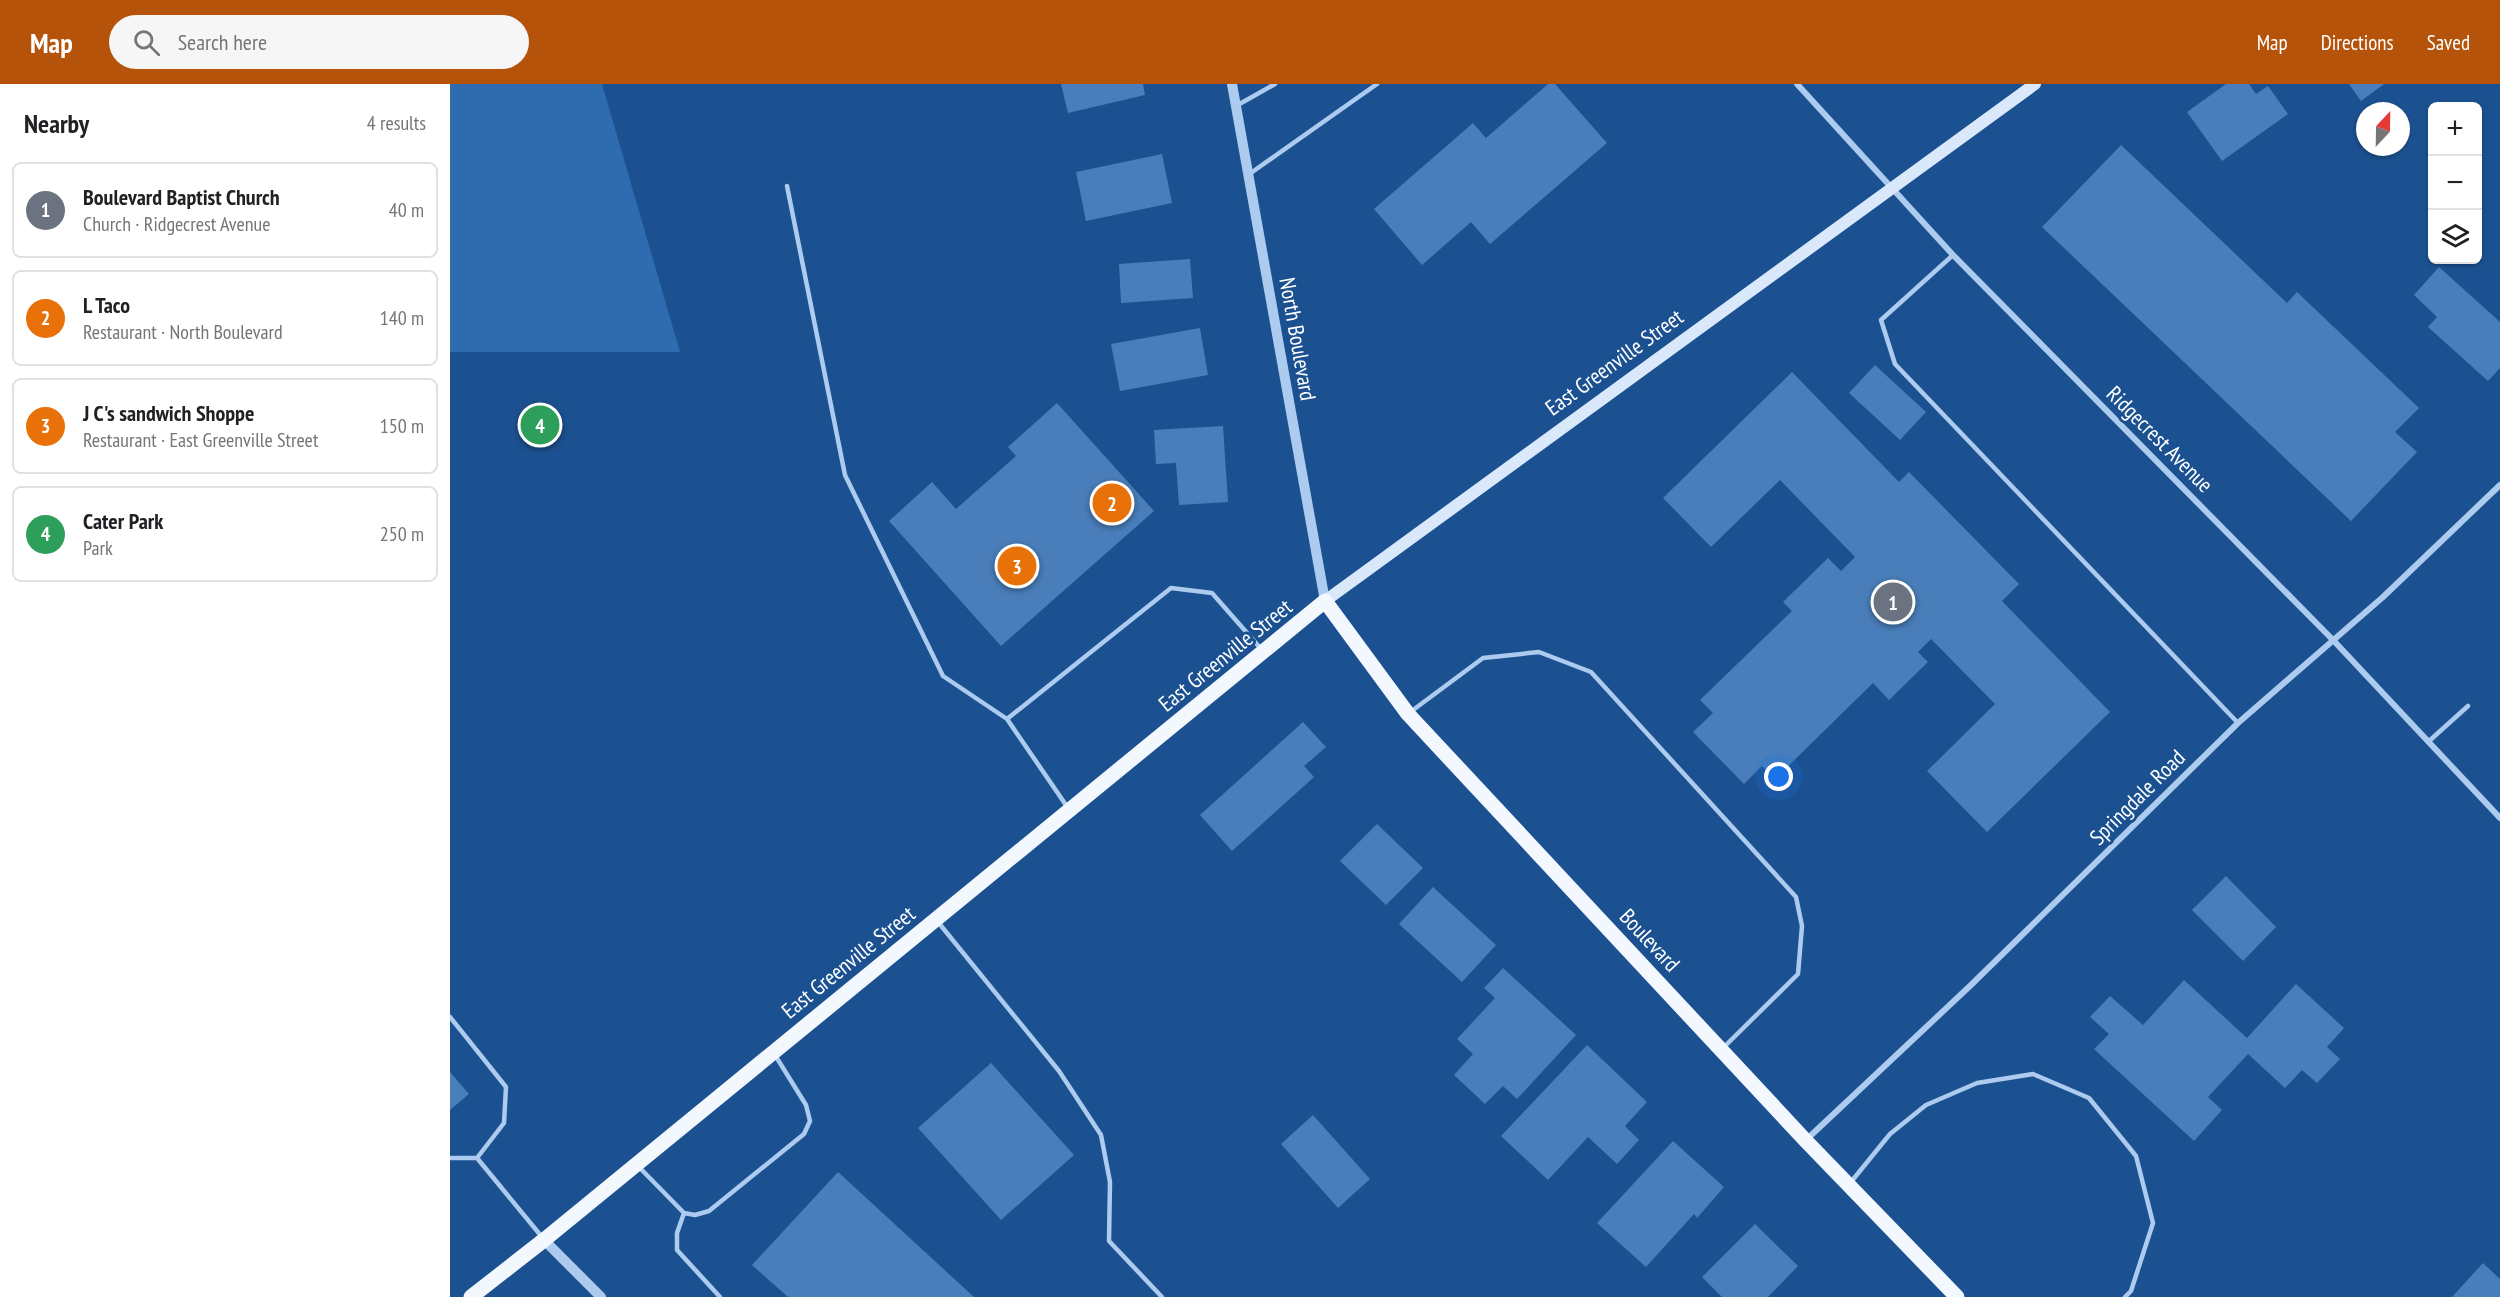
<!DOCTYPE html>
<html lang="en">
<head>
<meta charset="utf-8">
<style>
	body { margin:0; font-family:"PT Sans Narrow",sans-serif; background:#f6f6f6; color:#202124 }
	.controls { position:absolute; right:18px; top:18px; display:grid; overflow:hidden; border-radius:9px; box-shadow:0 2px 4px #0004 }
	.controls button { width:54px; height:54px; display:grid; place-items:center; padding:0; border:0; border-bottom:2px solid #e0e0e0; background:#fff; color:#202124; font:30px sans-serif }
	.compass { position:absolute; left:1906px; top:18px; width:54px; height:54px; border-radius:50%; background:#fff; box-shadow:0 2px 4px #0004; rotate:22deg }
	.you { position:absolute; left:1329px; top:693px; width:21px; height:21px; margin:-15px; border:4px solid #fff; border-radius:50%; background:#1a73e8; box-shadow:0 0 0 9px #1a73e833 }
	.badge { display:grid; place-items:center; width:39px; height:39px; border-radius:50%; background:#b45309; color:#fff; font-size:20px; font-weight:700 }
	.pin { position:absolute; translate:-50% -50%; border:3px solid #fff; box-shadow:0 2px 6px #0006 }
	.list { margin:0; padding:0; list-style:none }
	h2 { display:flex; justify-content:space-between; align-items:center; height:78px; margin:0; padding:0 24px; font-size:26px }
	h2 small { font-size:20px; font-weight:400; color:#757577 }
	.list li { display:grid; grid-template-columns:39px 1fr auto; gap:18px; align-items:center; box-sizing:border-box; height:96px; margin:0 12px 12px; padding:0 12px; border:2px solid #e0e0e0; border-radius:9px }
	.list b { display:block; font-size:22px; white-space:nowrap }
	.list p { margin:0; font-size:20px; white-space:nowrap; color:#757577 }
	.list em { font-size:20px; font-style:normal; color:#757577 }
	.icon { flex:none; width:33px; height:33px; fill:none; stroke:currentColor; stroke-width:2; stroke-linecap:round; stroke-linejoin:round }
	.map { position:relative; flex:none; width:2050px; height:1213px; overflow:hidden }
	header { display:flex; align-items:center; gap:36px; box-sizing:border-box; height:84px; padding:0 30px; background:#b45309; color:#fff }
	header strong { font-size:28px }
	nav { display:flex; gap:33px; margin-inline-start:auto; font-size:21px }
	.search { width:420px; height:54px; background:#f6f6f6; display:flex; align-items:center; gap:15px; box-sizing:border-box; padding:0 21px; border-radius:33px; color:#757577; font-size:22px }
	main { display:flex }
	aside { flex:1; background:#fff }
	.map>svg:first-child { display:block }
	.green { fill:#2f6caf }
	.building { fill:#497eba }
	.lines { fill:none; stroke-linecap:round; stroke-linejoin:round }
	.service { stroke:#accbee; stroke-width:4.5 }
	.minor { stroke:#accbee; stroke-width:6 }
	.tertiary { stroke:#accbee; stroke-width:10 }
	.secondary { stroke:#d9e8fa; stroke-width:12 }
	.primary { stroke:#f3f8ff; stroke-width:15 }
	.labels { text-anchor:middle; stroke-width:6; stroke-linejoin:round; paint-order:stroke }
	.street-label { font-size:22px; fill:#fff; stroke:#1c5191 }
</style>
</head>
<body>
<header>
<strong>Map</strong>
<div class="search"><svg class="icon" aria-label="search" viewBox="0 0 24 24"><circle cx="10" cy="10" r="6"/><path d="M15 15l6 6"/></svg>Search here</div>
<nav><a>Map</a><a>Directions</a><a>Saved</a></nav>
</header>
<main>
<aside>
<h2>Nearby<small>4 results</small></h2>
<ul class="list">
<li><span class="badge" style="background:#6b7280">1</span><div><b>Boulevard Baptist Church</b><p>Church · Ridgecrest Avenue</p></div><em>40 m</em></li>
<li><span class="badge" style="background:#e8710a">2</span><div><b>L Taco</b><p>Restaurant · North Boulevard</p></div><em>140 m</em></li>
<li><span class="badge" style="background:#e8710a">3</span><div><b>J C's sandwich Shoppe</b><p>Restaurant · East Greenville Street</p></div><em>150 m</em></li>
<li><span class="badge" style="background:#2e9e5b">4</span><div><b>Cater Park</b><p>Park</p></div><em>250 m</em></li>
</ul>
</aside>
<div class="map">
<svg width="2050" height="1213" viewBox="0 0 2050 1213">
	<rect width="100%" height="100%" fill="#1c5191"/>
	<path class="green" d="M0,0h152l78,268h-230z"/>
	<path class="building" d="M611,0h82l2,11 -77,18z
		M1098,0h7l52,59 -117,101 -19,-22 -49,43 -48,-56 99,-86 13,15z
		M1776,0h23l7,10 12,-8 20,28 -66,47 -35,-49z
		M1899,0h35l-23,17z
		M1671,61l166,158 10,-11 122,116 -24,24 22,20 -66,69 -309,-294z
		M712,70l10,49 -86,18 -10,-49z
		M740,175l3,39 -72,5 -2,-39z
		M1989,183l61,55v46l-12,13 -60,-54 9,-10 -23,-22z
		M750,244l8,47 -88,16 -9,-47z
		M1425,281l51,47 -26,28 -51,-47z
		M1342,288l107,110 10,-10 110,112 -17,17 108,111 -123,120 -60,-61 68,-67 -64,-65 -13,13 10,10 -39,38 -16,-17 -98,96 -13,-13 -18,18 -51,-52 20,-19 -13,-13 92,-89 -9,-9 45,-44 13,13 14,-14 -75,-77 -69,67 -48,-49z
		M607,319l97,108 -153,135 -112,-125 43,-39 24,27 60,-53 -8,-9z
		M773,342l5,76 -49,3 -3,-42 -20,1 -2,-34z
		M853,638l23,25 -22,19 10,11 -82,74 -32,-36z
		M927,740l46,44 -37,37 -46,-44z
		M1776,792l50,51 -33,34 -51,-51z
		M983,803l63,58 -34,37 -63,-58z
		M1053,884l73,67 -59,64 -14,-13 -18,18 -31,-29 19,-21 -16,-15 38,-41 -11,-10z
		M1734,896l63,58 49,-54 48,44 -17,19 13,12 -23,24 -15,-13 -17,18 -37,-34 -40,43 14,13 -28,31 -100,-92 15,-15 -19,-17 20,-21 33,29z
		M1137,961l60,57 -22,24 14,14 -22,24 -29,-27 -40,43 -47,-44z
		M541,979l83,92 -73,65 -83,-92z
		M0,988l19,22 -19,16z
		M863,1031l57,64 -32,29 -57,-64z
		M1223,1057l51,46 -27,31 -3,-4 -48,53 -49,-44z
		M388,1088l136,125h-186l-36,-32z
		M1305,1140l43,42 -30,31h-46l-20,-20z
		M2033,1179l17,16v18h-48z"/>
	<g class="lines">
		<path class="service" d="M786,22l39,-22
			M798,91l129,-91
			M337,102l58,289 98,201 64,43 61,89
			M1503,171l-72,65 14,44 343,359
			M959,629l74,-55 56,-6 52,20 205,225 6,29 -4,48 -75,74
			M557,635l164,-131 41,5 50,57
			M1978,658l40,-36
			M488,838l121,149 42,64 9,47 -1,59 53,56
			M0,933l56,70 -2,36 -27,35
			M0,1074h27
			M27,1074l65,79
			M188,1082l46,47 11,2 14,-4 95,-77 6,-13 -4,-16 -31,-50
			M1401,1098l39,-48 36,-29 51,-22 56,-9 56,24 47,58 17,67 -22,68 -6,6
			M234,1129l-7,20v17l43,47"/>
		<path class="minor" d="M1347,0l156,171 380,385 167,178
			M1356,1056l165,-155 267,-262 145,-126 117,-112"/>
		<path class="tertiary" d="M782,0l93,517
			M94,1156l57,57"/>
		<path class="secondary" d="M875,517l710,-517"/>
		<path class="primary" d="M21,1213l73,-57 781,-639 83,113 398,427 151,156"/>
	</g>
	<g class="labels">
		<g class="street-label">
			<text transform="translate(848 255) rotate(80)" y="8">North Boulevard</text>
			<text transform="translate(1164 278) rotate(-36)" y="8">East Greenville Street</text>
			<text transform="translate(1710 355) rotate(45)" y="8">Ridgecrest Avenue</text>
			<text transform="translate(775 571) rotate(-39)" y="8">East Greenville Street</text>
			<text transform="translate(1687 713) rotate(-45)" y="8">Springdale Road</text>
			<text transform="translate(1200 856) rotate(47)" y="8">Boulevard</text>
			<text transform="translate(398 878) rotate(-39)" y="8">East Greenville Street</text>
		</g>
	</g>
</svg>
<div class="controls">
<button>+</button>
<button>−</button>
<button><svg class="icon" aria-label="layers" viewBox="0 0 24 24"><path d="M12 4l9 5-9 5-9-5zM3 14l9 5 9-5"/></svg></button>
</div>
<svg class="compass" viewBox="-18 -18 36 36"><path d="M0-13l5 13h-10z" fill="#e53935"/><path d="M0 13l5-13h-10z" fill="#757577"/></svg>
<div class="you"></div>
<div class="pin badge" style="left:1443px;top:518px;background:#6b7280">1</div>
<div class="pin badge" style="left:662px;top:419px;background:#e8710a">2</div>
<div class="pin badge" style="left:567px;top:482px;background:#e8710a">3</div>
<div class="pin badge" style="left:90px;top:341px;background:#2e9e5b">4</div>
</div>
</main>
</body>
</html>
